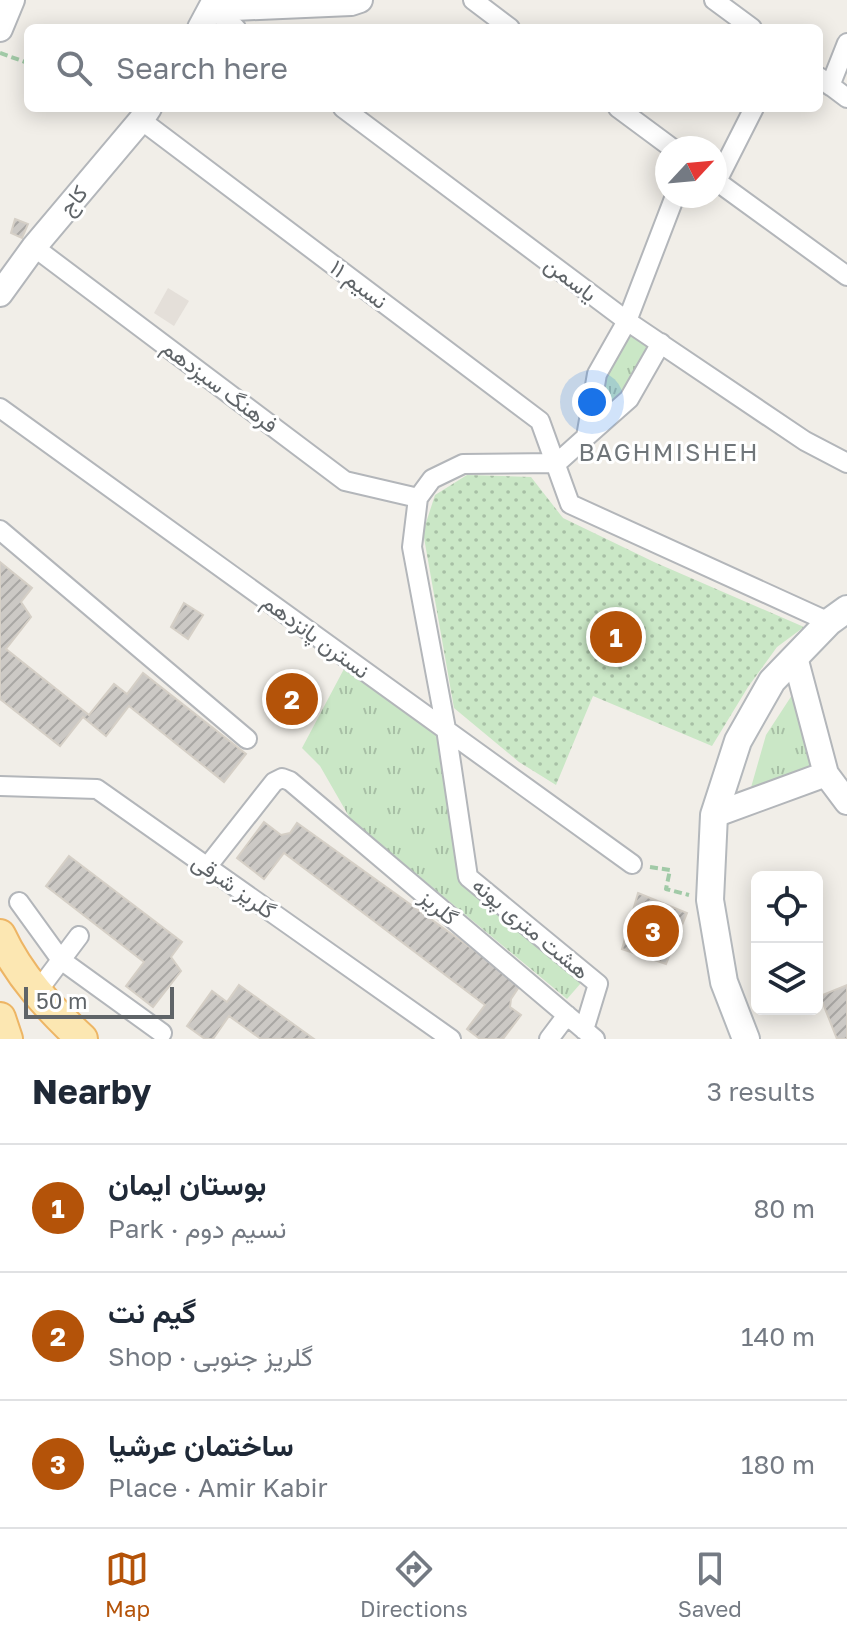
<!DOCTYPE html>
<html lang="en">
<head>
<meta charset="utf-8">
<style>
	body { margin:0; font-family:"Golos Text",Vazirmatn,sans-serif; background:#f6f6f7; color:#1f2937 }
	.controls { position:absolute; right:24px; bottom:24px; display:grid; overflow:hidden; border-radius:12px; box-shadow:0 4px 20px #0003 }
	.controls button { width:72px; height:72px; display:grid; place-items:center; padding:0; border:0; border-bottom:2px solid #e0e1e3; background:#fff; color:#1f2937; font:40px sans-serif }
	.compass { position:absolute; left:655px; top:136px; width:72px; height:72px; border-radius:50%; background:#fff; box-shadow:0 4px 20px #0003; rotate:64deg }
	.scale { position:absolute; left:24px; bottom:20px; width:150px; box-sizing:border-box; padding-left:8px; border:4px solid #5f6468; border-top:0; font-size:22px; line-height:28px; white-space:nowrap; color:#5f6468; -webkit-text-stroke:6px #fff; paint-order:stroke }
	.you { position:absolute; left:592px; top:402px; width:28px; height:28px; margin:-20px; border:6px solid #fff; border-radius:50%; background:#1a73e8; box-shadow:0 0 0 12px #1a73e833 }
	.badge { display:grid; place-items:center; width:52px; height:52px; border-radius:50%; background:#b45309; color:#fff; font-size:26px; font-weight:700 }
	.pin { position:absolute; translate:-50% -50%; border:4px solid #fff; box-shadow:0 2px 8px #0006 }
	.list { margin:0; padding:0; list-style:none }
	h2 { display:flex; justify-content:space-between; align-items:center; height:104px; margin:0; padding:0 32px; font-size:34px }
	h2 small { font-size:26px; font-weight:400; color:#747a83 }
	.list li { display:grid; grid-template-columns:52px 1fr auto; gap:24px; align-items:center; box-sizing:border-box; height:128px; padding:0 32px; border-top:2px solid #e0e1e3 }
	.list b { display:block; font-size:30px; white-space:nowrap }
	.list p { margin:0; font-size:26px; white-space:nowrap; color:#747a83 }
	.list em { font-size:26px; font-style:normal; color:#747a83 }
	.icon { flex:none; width:44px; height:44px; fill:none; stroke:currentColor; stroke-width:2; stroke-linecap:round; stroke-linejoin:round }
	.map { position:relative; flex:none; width:847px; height:1039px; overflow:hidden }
	.search { position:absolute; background:#fff; box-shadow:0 4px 20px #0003; left:24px; right:24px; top:24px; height:88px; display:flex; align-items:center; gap:20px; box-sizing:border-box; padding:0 28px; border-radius:12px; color:#747a83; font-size:30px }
	.sheet { height:488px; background:#fff }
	nav { display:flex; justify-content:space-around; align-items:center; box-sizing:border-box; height:112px; border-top:2px solid #e0e1e3; background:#fff; font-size:22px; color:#747a83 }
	nav a { display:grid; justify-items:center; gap:4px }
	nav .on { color:#b45309 }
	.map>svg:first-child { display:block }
	.education { fill:#e4dfd9 }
	.grass { fill:url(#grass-tufts) }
	.park { fill:url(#park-dots) }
	.building { fill:url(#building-hatch); stroke:#d5cfc6; stroke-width:2 }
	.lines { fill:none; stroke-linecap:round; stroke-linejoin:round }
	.minor-casing { stroke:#b3b6ba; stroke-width:22 }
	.tertiary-casing { stroke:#b3b6ba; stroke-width:28 }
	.secondary-casing { stroke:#b4b8bc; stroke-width:30 }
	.primary-casing { stroke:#edb565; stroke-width:34 }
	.path { stroke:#a1caa7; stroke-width:4; stroke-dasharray:8 4; stroke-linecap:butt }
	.minor { stroke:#fff; stroke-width:18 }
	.tertiary { stroke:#fff; stroke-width:24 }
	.secondary { stroke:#fff; stroke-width:26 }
	.primary { stroke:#fce7b2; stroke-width:30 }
	.labels { text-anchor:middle; stroke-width:6; stroke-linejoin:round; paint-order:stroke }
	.street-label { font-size:22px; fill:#5f6468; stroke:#fff }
	.neighbourhood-label { font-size:24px; letter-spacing:2px; fill:#70767a; stroke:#fff }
</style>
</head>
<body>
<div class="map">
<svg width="847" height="1039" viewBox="0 0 847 1039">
	<defs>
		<pattern id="grass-tufts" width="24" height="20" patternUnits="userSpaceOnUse" patternTransform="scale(2)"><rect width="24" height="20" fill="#cae7c6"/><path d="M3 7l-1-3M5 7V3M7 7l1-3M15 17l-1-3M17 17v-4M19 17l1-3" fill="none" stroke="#a7bfa5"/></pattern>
		<pattern id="park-dots" width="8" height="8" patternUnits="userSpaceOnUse" patternTransform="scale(2)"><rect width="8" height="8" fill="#cae7c6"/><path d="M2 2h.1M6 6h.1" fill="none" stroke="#a7bfa5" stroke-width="1.8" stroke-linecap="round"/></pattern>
		<pattern id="building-hatch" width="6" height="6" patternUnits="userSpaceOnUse" patternTransform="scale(2)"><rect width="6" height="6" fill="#ccc9c5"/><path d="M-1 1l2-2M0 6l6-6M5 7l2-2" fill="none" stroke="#a9a7a4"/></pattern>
	</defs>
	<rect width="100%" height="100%" fill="#f1eee8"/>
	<path class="education" d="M168,288l21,13 -15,25 -20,-13z"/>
	<path class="grass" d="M629,328l24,16 -25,48 -35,28 9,-43z
		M345,667l91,66 27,153 118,97 -14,16 -216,-179 -31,-54 -18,-18z
		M794,692l23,78 -67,21 16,-56z"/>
	<path class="park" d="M467,475l64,2 32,41 91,44 150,65 -27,20 -29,40 -36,59 -119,-50 -37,89 -37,-23 -65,-54 -31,-176 12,-37z"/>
	<path class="building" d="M15,219l13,5 -6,14 -11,-5z
		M0,562l32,26 -11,14 10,15 -25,32 83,66 25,-31 13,10 16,-21 103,81 -22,28 -95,-76 -23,30 -23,-19 -23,29 -60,-47z
		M184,603l19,12 -15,24 -17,-12z
		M287,682l22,11 -13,25 -19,-12z
		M264,822l17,13 9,-2 7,-10 224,161 -10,15 -1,8 11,8 -18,24h-23l-13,-10 18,-24 -201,-152 -20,26 -27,-21z
		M69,856l113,86 -11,15 10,14 -28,36 -27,-21 18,-24 -98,-76z
		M638,893l49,20 -21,51 -44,-15z
		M239,985l75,54h-53l-32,-23 -16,23h-8l-18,-13 25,-35 15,11z
		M847,985v54h-10l-17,-43z"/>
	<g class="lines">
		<g class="minor-casing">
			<path id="minor" d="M473,0l37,28
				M714,0l38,28
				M212,9l24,19
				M819,77l28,21
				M830,86l17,-43
				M343,108l284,213 178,120 42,22
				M618,108l54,40
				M141,120l399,301 30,83 259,118
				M715,180l132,96
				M717,181l37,-73
				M34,247l311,234 73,17
				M661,343l-32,56 -43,38 11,-63 30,-53 48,-125
				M0,408l632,456
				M0,530l247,209
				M0,786l97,3 354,250
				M207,867l67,-85 8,-4 8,3 305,258
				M19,902l42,58 101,73
				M37,992l42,-56
				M584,1030l14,-46 -130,-107 -22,-148 -34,-182 6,-49 14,-19 31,-15 94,-1 29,-26
				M549,1039l18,-24"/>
		</g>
		<g class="tertiary-casing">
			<path id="tertiary" d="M212,9l139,-6 9,-3
				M200,28l15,-28
				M0,29l12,-29
				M0,294l34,-47 107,-127 8,-12
				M826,774l21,28
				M714,815l112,-41 -31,-117"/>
		</g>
		<g class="secondary-casing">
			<path id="secondary" d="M746,1039l-22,-57 -14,-82 4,-85 24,-74 34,-60 57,-59 18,-13"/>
		</g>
		<g class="primary-casing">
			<path id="primary" d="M0,935c19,41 49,73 82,104
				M0,1018l7,21"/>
		</g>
		<path class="path" d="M0,53l28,10
			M650,867l20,3 -4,19 23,6"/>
		<use href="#minor" class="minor"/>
		<use href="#tertiary" class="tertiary"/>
		<use href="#secondary" class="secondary"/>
		<use href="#primary" class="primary"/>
	</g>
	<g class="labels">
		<g class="street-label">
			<text transform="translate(73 200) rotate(-50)" y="8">کاج</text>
			<text transform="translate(571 279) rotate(37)" y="8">یاسمن</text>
			<text transform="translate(359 284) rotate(37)" y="8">نسیم ۱۱</text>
			<text transform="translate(220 386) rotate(37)" y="8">فرهنگ سیزدهم</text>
			<text transform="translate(316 636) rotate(36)" y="8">نسترن پانزدهم</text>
			<text transform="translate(234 886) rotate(35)" y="8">گلریز شرقی</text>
			<text transform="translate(439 907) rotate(40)" y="8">گلریز</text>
			<text transform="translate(531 928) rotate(40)" y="8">هشت متری پونه</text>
		</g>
		<g class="neighbourhood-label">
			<text x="669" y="461">BAGHMISHEH</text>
		</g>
	</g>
</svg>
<div class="controls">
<button><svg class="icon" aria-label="locate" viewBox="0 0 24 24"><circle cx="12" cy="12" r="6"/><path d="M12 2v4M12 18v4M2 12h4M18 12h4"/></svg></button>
<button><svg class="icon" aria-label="layers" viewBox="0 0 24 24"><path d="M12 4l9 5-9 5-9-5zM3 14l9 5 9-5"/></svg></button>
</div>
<svg class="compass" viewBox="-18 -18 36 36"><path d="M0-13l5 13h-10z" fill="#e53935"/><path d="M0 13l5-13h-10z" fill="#747a83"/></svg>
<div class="scale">50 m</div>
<div class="you"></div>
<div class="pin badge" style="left:616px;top:637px">1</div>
<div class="pin badge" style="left:292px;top:699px">2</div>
<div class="pin badge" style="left:653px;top:931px">3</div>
<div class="search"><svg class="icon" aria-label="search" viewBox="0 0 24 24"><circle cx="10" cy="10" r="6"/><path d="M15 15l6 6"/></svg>Search here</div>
</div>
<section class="sheet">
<h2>Nearby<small>3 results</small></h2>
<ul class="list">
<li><span class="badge">1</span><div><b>بوستان ایمان</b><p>Park · نسیم دوم</p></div><em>80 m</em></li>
<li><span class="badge">2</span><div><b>گیم نت</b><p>Shop · گلریز جنوبی</p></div><em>140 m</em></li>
<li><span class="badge">3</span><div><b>ساختمان عرشیا</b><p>Place · Amir Kabir</p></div><em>180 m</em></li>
</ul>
</section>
<nav>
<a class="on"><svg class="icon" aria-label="map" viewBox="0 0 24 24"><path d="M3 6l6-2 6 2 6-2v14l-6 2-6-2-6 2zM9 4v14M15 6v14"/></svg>Map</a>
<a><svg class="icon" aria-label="directions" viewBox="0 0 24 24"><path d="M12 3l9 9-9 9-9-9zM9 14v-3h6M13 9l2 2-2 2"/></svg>Directions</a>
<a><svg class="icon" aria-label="saved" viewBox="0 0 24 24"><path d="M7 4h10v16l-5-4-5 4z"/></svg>Saved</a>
</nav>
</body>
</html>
